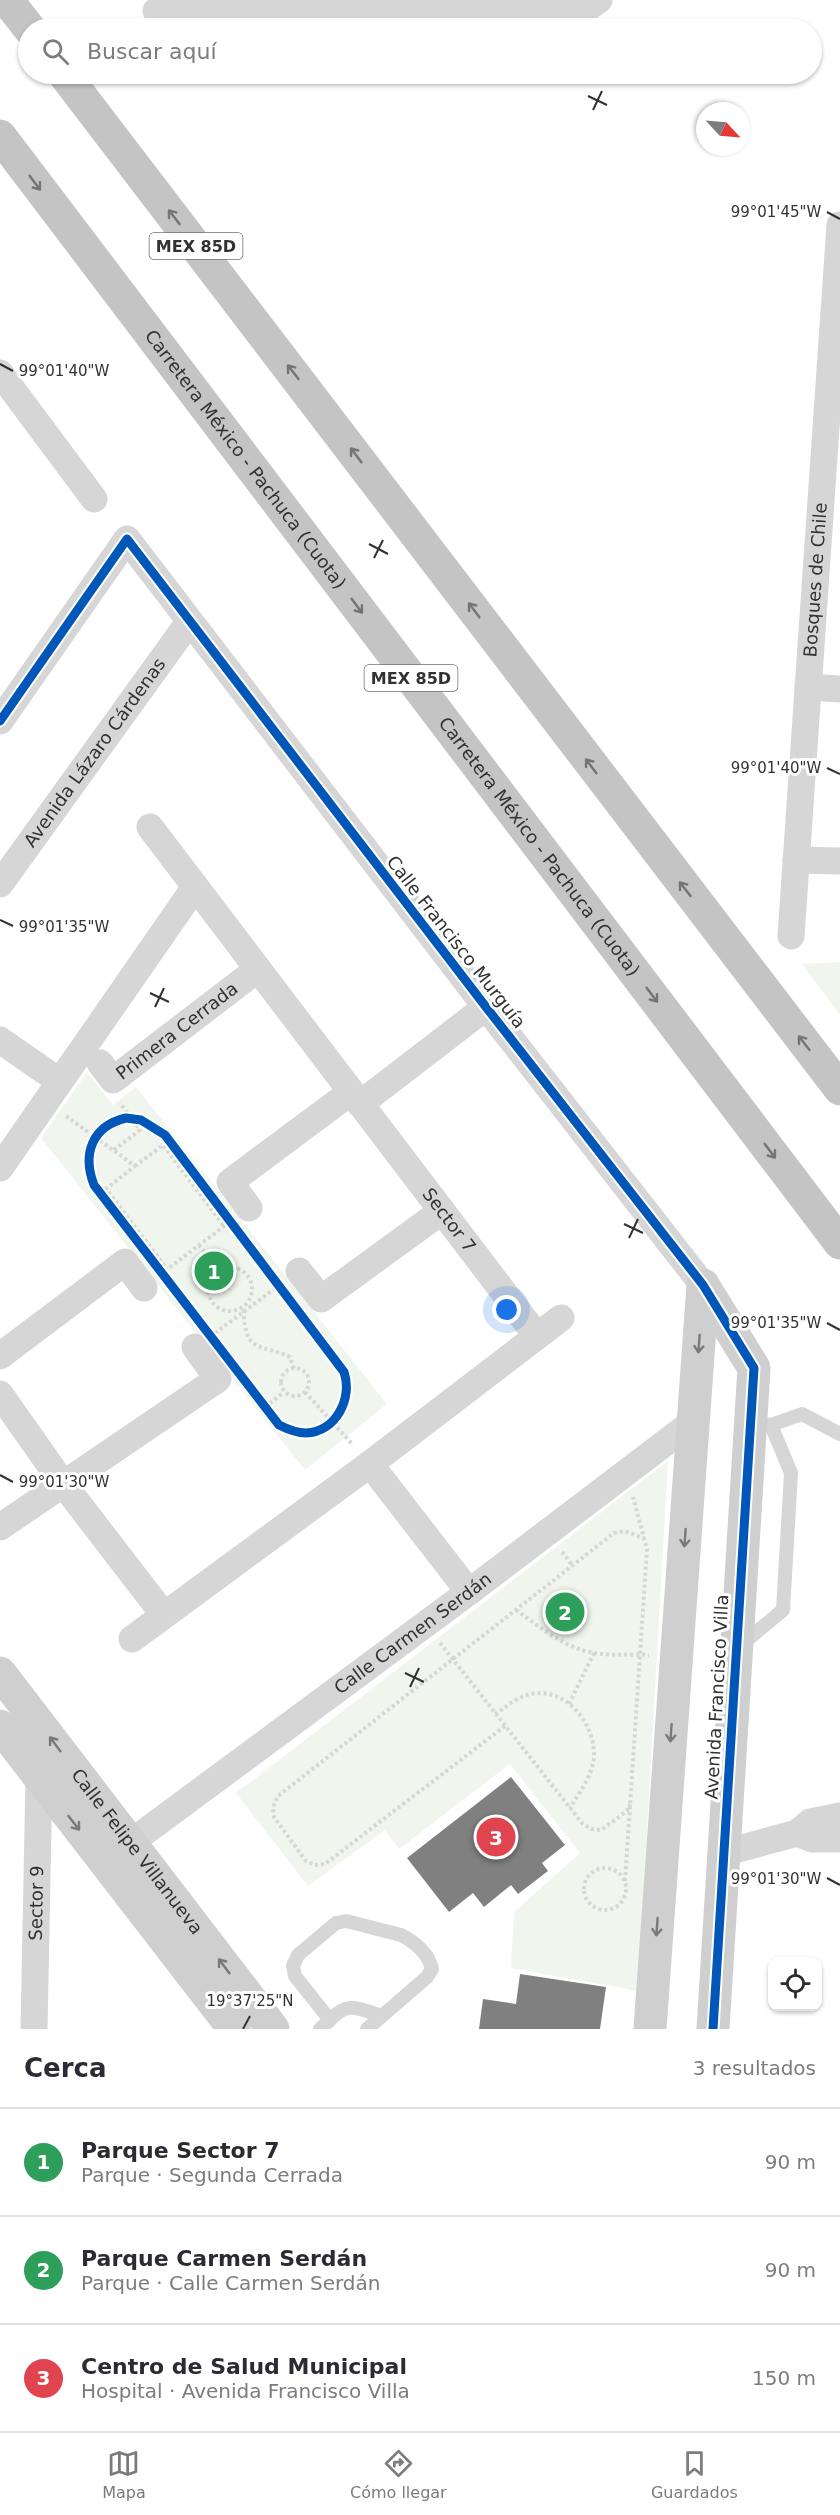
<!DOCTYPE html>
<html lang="es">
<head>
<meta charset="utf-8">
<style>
	body { margin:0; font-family:"DejaVu Sans",sans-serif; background:#f2f2f3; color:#2b2b33 }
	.controls { position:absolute; right:18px; bottom:18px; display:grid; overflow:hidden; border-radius:12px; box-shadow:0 2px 4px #0004 }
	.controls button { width:54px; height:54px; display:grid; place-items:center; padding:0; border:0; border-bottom:2px solid #e1e1e2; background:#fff; color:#2b2b33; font:30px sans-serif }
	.compass { position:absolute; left:696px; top:102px; width:54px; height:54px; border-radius:50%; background:#fff; box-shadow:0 2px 4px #0004; rotate:116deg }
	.you { position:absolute; left:507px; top:1310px; width:21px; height:21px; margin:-15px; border:4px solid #fff; border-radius:50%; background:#1a73e8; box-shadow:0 0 0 9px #1a73e833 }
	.badge { display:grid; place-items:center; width:39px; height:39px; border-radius:50%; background:#7a7a7a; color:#fff; font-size:20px; font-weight:700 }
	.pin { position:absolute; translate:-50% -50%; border:3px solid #fff; box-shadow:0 2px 6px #0006 }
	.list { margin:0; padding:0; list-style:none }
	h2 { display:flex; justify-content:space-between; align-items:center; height:78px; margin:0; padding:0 24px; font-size:26px }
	h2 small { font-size:20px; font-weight:400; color:#7c7c81 }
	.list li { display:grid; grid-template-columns:39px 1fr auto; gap:18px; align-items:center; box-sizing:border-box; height:108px; padding:0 24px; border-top:2px solid #e1e1e2 }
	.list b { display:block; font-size:22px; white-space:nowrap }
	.list p { margin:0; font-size:20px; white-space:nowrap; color:#7c7c81 }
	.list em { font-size:20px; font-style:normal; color:#7c7c81 }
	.icon { flex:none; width:33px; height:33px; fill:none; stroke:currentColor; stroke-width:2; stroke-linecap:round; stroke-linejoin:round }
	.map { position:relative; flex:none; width:840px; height:2029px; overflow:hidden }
	.search { position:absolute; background:#fff; box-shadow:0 2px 4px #0004; left:18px; right:18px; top:18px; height:66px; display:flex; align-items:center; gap:15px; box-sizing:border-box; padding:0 21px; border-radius:33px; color:#7c7c81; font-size:22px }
	.sheet { height:402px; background:#fff }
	nav { display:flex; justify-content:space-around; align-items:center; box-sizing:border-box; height:84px; border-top:2px solid #e1e1e2; background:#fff; font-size:16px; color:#7c7c81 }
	nav a { display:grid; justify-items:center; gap:3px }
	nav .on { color:#7a7a7a }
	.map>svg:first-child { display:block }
	.green { fill:#f0f6ee }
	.building { fill:#808080 }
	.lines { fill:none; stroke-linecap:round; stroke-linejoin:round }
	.path { stroke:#d6d6d6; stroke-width:4; stroke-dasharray:3 3; stroke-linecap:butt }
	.lane { stroke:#d6d6d6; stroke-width:14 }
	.street { stroke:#d6d6d6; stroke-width:27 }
	.secondary { stroke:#cfcfcf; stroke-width:33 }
	.highway { stroke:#c4c4c4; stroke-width:33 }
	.cycleway-casing { stroke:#fff; stroke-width:13 }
	.cycleway { stroke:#0057b8; stroke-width:9 }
	.oneway { stroke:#747474 }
	.oneway2 { stroke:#797979 }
	.ticks { fill:none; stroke:#323232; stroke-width:2 }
	.labels { text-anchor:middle; stroke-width:6; stroke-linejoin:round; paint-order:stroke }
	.shield { fill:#fff; stroke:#707070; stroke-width:1.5 }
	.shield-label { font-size:16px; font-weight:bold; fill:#323232 }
	.street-label { font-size:18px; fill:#323232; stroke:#fff }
	.ticks-label { font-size:15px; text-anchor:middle; fill:#323232; stroke:#fff; stroke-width:6; stroke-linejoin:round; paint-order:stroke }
</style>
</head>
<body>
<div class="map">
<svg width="840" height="2029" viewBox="0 0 840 2029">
	<rect width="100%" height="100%" fill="#fff"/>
	<path class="green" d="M840,962v53l-38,-51z
		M87,1072l26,33 23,-18 251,317 -82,66 -264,-332z
		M668,1461l-30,530 -127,-23 3,-56 66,-59 -70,-89 -111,85 -14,-19 -77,56 -72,-93z"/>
	<path class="building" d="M511,1777l54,68 -23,18 6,8 -30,23 -7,-9 -27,22 -11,-14 -24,19 -42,-54z
		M520,1974l86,13 -6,42h-121l4,-30 33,5z"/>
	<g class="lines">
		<path class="path" d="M66,1116l69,50 -29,23 61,80
			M114,1150l26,-20 -20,-27
			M135,1166l28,-21 61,81
			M199,1245l20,25
			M208 1289a22 22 0 1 1 44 0a22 22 0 1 1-44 0Z
			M165,1271l66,-50
			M244,1310c0,45 17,33 46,47l4,12
			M215,1333l66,-49
			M281 1382a14 14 0 1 1 28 0a14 14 0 1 1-28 0Z
			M305,1392l48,53
			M265,1407l19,-15
			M562,1552l11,14
			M516,1610c20,14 40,31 63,39 22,8 48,5 70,6
			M440,1643l142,180 9,6 10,1 26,-19 3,-7
			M569,1704l25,-51
			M495,1714c10,-6 21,-16 32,-19 38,-11 69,29 67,63 -2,18 -15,35 -24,50
			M505,1726l-180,138 -11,1 -8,-4 -32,-44 -1,-10 5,-11 336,-263 11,-2 20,8
			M584 1889a21 21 0 1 1 42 0a21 21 0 1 1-42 0Z
			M625,1881l22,-332 -14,-52"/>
		<path class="lane" d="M764,1424l7,1 31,-11 38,20
			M741,1645l42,-35 8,-137 -20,-48
			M330,2020c19,-20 28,-11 52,-4
			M320,2029l10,-9 -35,-44 -2,-10 5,-11 38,-32 10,-2 55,14c14,7 28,19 31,34l-5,8 -60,52"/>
		<g class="street">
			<path d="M156,11l433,-4 10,-7"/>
			<path d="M0,373l94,126"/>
			<path d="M808,687l32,2"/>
			<path d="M0,721l127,-182 359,468 217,278"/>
			<path id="s1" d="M150,827l387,509"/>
			<path d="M796,860l44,1"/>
			<path id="s2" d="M0,884l189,-262"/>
			<path id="s3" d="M791,936l49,-711"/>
			<path d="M0,1040l59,41"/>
			<path id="s4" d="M100,1063l13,17 145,-111"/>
			<path d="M360,1104l126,-97"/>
			<path d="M0,1168l195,-281"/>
			<path d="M249,1208l-19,-26 121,-90"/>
			<path d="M299,1271l22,28 121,-88"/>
			<path d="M0,1356l125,-94 19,26"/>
			<path d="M0,1394l64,91 100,130"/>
			<path d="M370,1464l99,128"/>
			<path d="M0,1527l218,-148 -23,-32"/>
			<path d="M132,1639l238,-175 191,-146"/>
			<path d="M797,1833l15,6h28"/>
			<path id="s5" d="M130,1843l339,-251 225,-171"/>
			<path d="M724,1853l73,-20 13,-11 30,-6"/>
			<path id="s6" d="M34,2029l5,-251"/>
		</g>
		<g class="secondary">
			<path d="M703,1285l51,83 -41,661"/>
			<path id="s7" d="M0,1673l273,356"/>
			<path d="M0,1726l234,303"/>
			<path d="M650,2029l53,-744"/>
		</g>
		<g class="highway">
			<path d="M7,0l22,28"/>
			<path d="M64,74l776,1015"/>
			<path id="s8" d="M0,136l840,1107"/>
		</g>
		<g class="cycleway-casing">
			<path id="cycleway" d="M0,721l127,-182 359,468 217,278 51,83 -41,661
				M126,1118l15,2 24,15 179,237c9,26 -8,60 -38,61 -9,0 -19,-4 -27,-8l-185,-240c-12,-31 -2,-59 32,-67z"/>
		</g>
		<use href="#cycleway" class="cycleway"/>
	</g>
	<defs><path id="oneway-shaft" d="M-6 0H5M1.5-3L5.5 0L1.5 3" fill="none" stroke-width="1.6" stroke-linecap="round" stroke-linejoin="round" transform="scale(1.5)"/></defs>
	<g class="oneway">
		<use href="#oneway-shaft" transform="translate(35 183) rotate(53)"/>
		<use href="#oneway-shaft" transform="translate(174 217) rotate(-128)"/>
		<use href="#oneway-shaft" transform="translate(293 372) rotate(-128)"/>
		<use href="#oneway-shaft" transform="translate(356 455) rotate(-127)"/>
		<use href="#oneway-shaft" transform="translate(357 606) rotate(53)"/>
		<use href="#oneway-shaft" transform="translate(474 610) rotate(-127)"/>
		<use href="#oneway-shaft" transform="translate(591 766) rotate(-127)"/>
		<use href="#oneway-shaft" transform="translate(685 889) rotate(-128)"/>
		<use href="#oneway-shaft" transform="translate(652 995) rotate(53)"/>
		<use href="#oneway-shaft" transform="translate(804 1043) rotate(-128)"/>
		<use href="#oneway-shaft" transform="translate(770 1151) rotate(53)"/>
	</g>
	<g class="oneway2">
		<use href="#oneway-shaft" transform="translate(699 1344) rotate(94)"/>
		<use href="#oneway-shaft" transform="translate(685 1538) rotate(94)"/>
		<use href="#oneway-shaft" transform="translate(671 1733) rotate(94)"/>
		<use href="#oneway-shaft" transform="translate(55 1744) rotate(-127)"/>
		<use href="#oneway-shaft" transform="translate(74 1823) rotate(52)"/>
		<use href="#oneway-shaft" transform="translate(657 1927) rotate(94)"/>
		<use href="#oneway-shaft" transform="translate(224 1966) rotate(-127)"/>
	</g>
	<path class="ticks" d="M588,96l19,9M593,110l9,-19M827,212l13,7M0,364l13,7M369,544l19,10M374,558l9,-18M827,768l13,6M0,920l13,6M150,993l19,9M155,1007l9,-19M624,1224l19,9M629,1238l9,-19M827,1323l13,7M0,1475l13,7M405,1673l19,9M410,1687l9,-19M827,1878l13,7M243,2029l7,-13"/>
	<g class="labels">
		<g class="shield">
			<rect x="149.5" y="233" width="93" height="26" rx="4.5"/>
			<rect x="364.5" y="665" width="93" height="26" rx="4.5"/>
		</g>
		<g class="shield-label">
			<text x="196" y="252">MEX 85D</text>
			<text x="411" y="684">MEX 85D</text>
		</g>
		<g class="street-label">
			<text dy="6" stroke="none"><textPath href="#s8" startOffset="406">Carretera México - Pachuca (Cuota)</textPath></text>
			<text dy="6" stroke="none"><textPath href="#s3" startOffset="357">Bosques de Chile</textPath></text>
			<text dy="6" stroke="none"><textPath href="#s2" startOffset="162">Avenida Lázaro Cárdenas</textPath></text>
			<text dy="6" stroke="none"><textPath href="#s8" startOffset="892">Carretera México - Pachuca (Cuota)</textPath></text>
			<text transform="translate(456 942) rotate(52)" y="6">Calle Francisco Murguía</text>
			<text dy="6" stroke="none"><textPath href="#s4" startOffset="102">Primera Cerrada</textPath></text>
			<text dy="6" stroke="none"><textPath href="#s1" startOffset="494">Sector 7</textPath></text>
			<text dy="6" stroke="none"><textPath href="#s5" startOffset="352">Calle Carmen Serdán</textPath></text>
			<text transform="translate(717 1697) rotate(-87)" y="6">Avenida Francisco Villa</text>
			<text dy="6" stroke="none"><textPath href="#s7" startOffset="225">Calle Felipe Villanueva</textPath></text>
			<text dy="6" stroke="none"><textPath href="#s6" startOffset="126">Sector 9</textPath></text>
		</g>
	</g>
	<g class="ticks-label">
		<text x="776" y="217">99°01'45"W</text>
		<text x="64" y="376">99°01'40"W</text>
		<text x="776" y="773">99°01'40"W</text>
		<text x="64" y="932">99°01'35"W</text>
		<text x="776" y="1328">99°01'35"W</text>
		<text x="64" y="1487">99°01'30"W</text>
		<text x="776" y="1884">99°01'30"W</text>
		<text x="250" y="2006">19°37'25"N</text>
	</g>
</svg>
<div class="controls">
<button><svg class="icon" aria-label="locate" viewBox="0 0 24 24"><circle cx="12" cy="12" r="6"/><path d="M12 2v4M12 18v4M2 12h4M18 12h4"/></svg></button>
</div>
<svg class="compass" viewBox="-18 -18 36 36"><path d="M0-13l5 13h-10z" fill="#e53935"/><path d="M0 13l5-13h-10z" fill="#7c7c81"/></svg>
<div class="you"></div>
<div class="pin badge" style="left:214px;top:1271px;background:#2e9e5b">1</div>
<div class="pin badge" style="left:565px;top:1612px;background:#2e9e5b">2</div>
<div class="pin badge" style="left:496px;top:1837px;background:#e0444e">3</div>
<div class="search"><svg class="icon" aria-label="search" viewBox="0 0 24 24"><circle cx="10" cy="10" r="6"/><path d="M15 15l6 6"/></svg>Buscar aquí</div>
</div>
<section class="sheet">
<h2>Cerca<small>3 resultados</small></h2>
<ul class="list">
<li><span class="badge" style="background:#2e9e5b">1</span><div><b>Parque Sector 7</b><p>Parque · Segunda Cerrada</p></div><em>90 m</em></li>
<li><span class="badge" style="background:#2e9e5b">2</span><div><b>Parque Carmen Serdán</b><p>Parque · Calle Carmen Serdán</p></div><em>90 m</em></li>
<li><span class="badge" style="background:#e0444e">3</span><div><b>Centro de Salud Municipal</b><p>Hospital · Avenida Francisco Villa</p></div><em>150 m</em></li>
</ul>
</section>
<nav>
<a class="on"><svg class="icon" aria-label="map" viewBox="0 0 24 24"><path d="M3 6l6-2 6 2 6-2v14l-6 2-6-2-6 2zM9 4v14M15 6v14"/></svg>Mapa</a>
<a><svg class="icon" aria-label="directions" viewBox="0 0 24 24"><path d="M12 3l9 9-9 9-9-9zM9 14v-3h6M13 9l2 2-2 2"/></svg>Cómo llegar</a>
<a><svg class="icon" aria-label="saved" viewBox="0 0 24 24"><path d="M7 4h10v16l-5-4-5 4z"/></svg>Guardados</a>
</nav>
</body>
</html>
